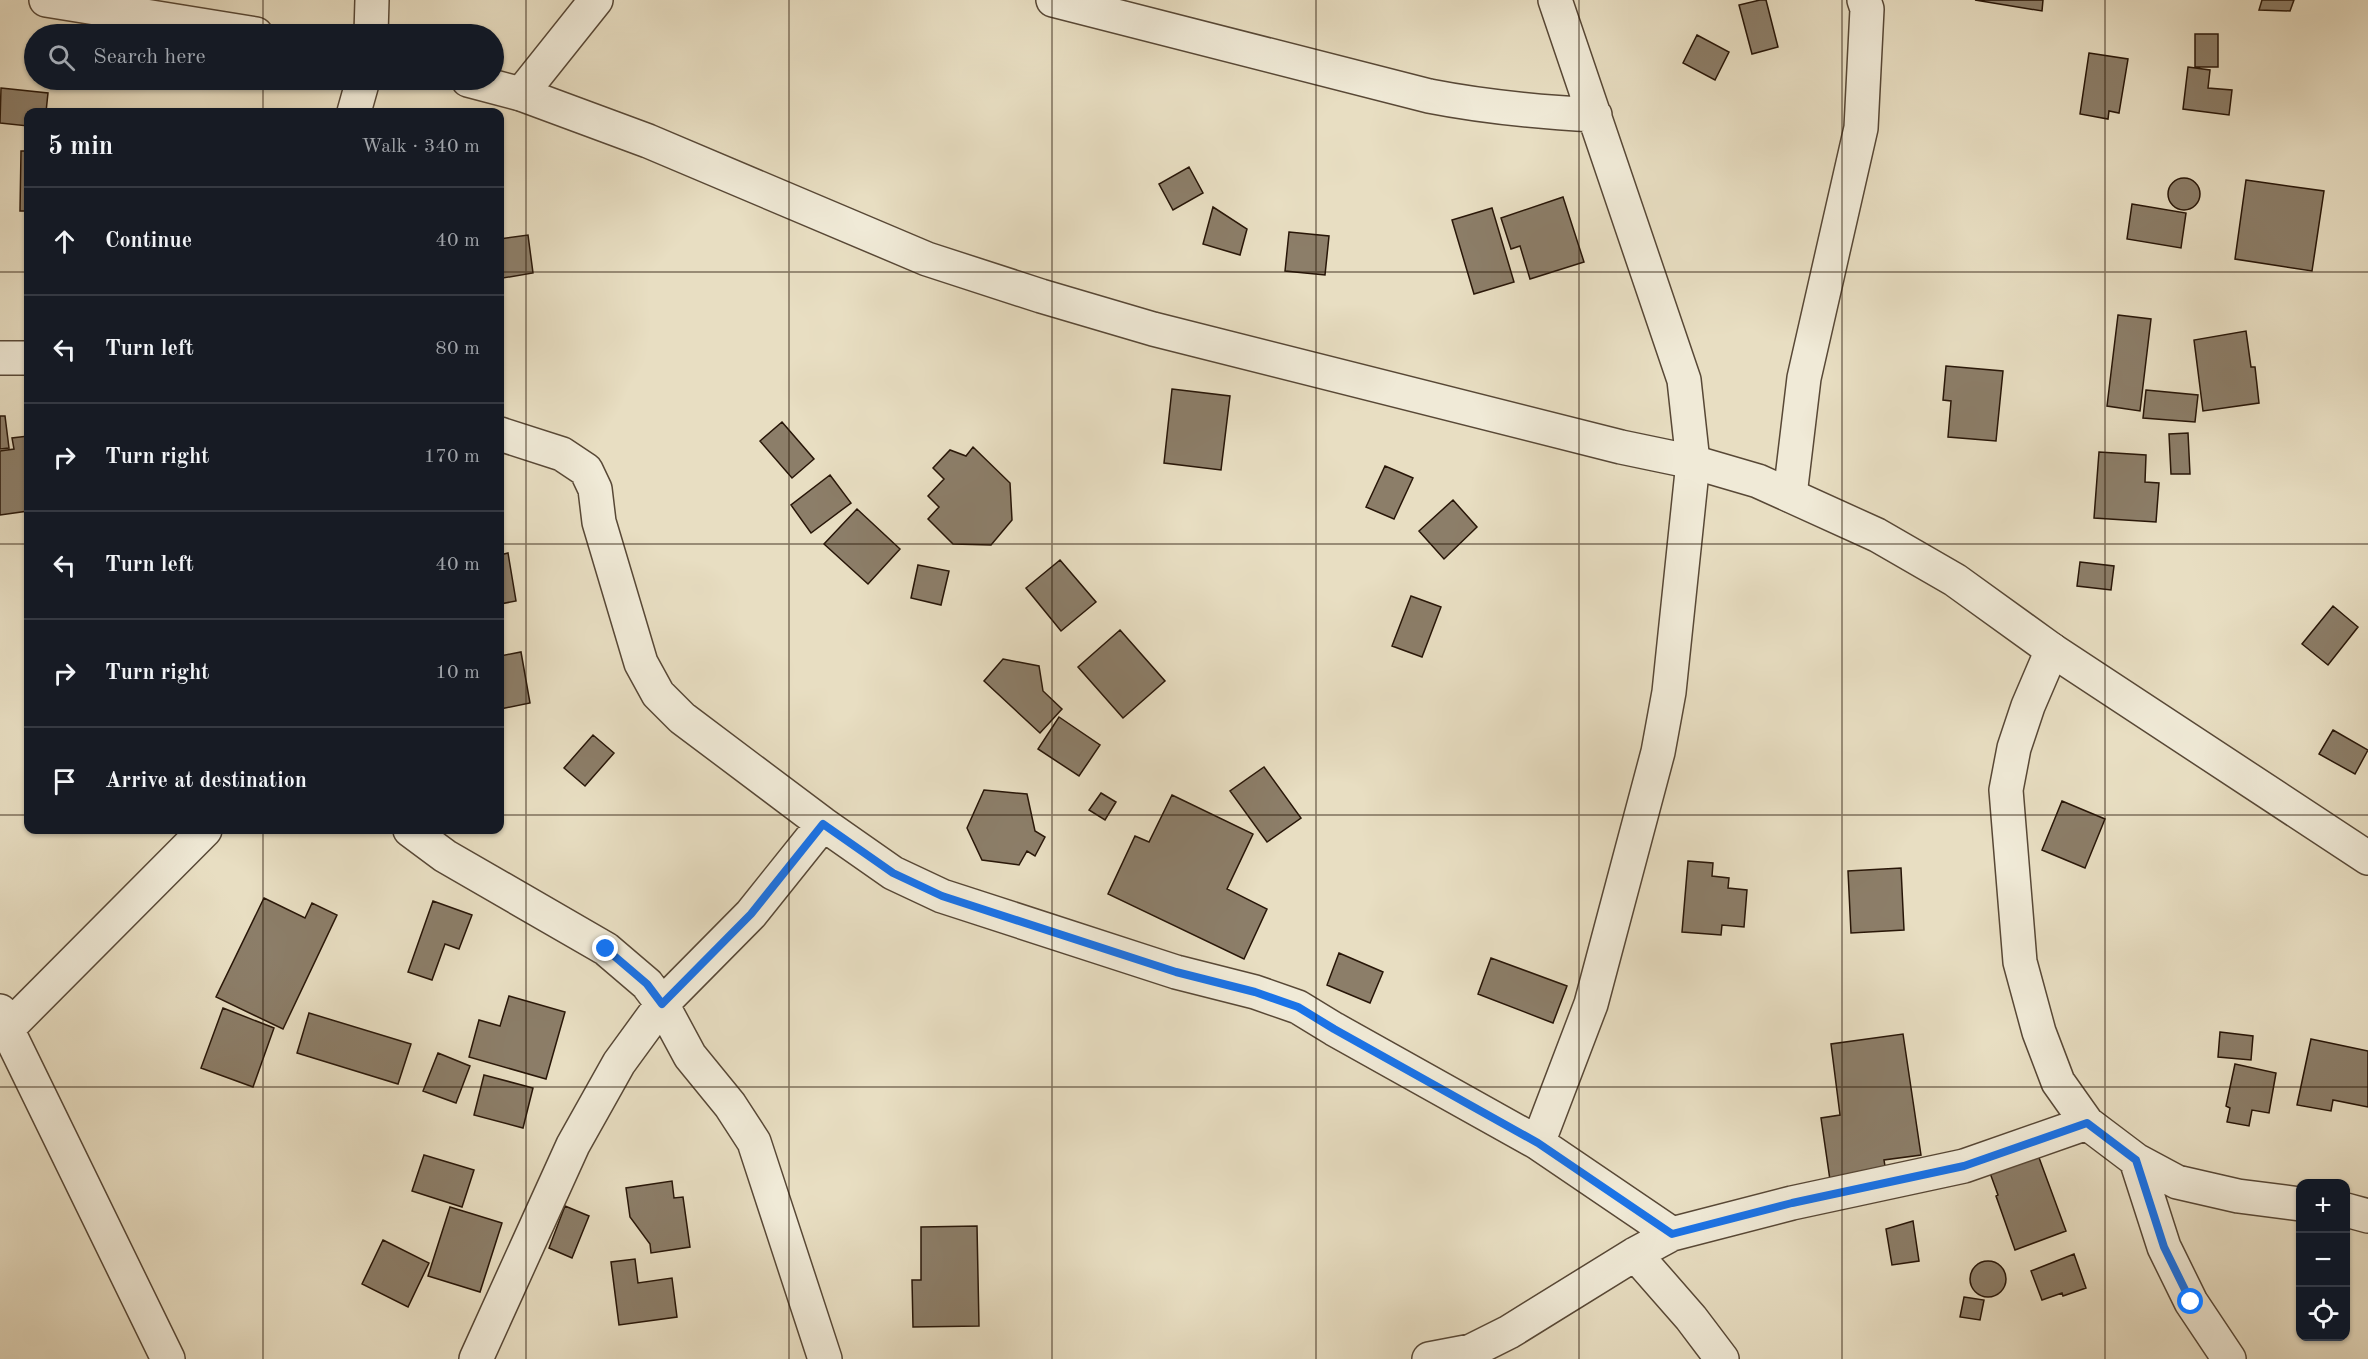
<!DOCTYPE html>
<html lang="en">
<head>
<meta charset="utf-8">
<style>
	body { margin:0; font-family:"Old Standard TT",serif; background:#242831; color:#f1f3f6 }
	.controls { position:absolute; right:18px; bottom:18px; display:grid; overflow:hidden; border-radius:12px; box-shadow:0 2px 4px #0004 }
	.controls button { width:54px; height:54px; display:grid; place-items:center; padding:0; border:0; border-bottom:2px solid #363941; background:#171b24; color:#f1f3f6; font:30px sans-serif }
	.stop { position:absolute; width:18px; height:18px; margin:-14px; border:4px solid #1a73e8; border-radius:50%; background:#fff }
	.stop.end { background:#1a73e8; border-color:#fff; box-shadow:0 2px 6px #0008 }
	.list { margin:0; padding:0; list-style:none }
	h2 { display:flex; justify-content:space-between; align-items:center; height:78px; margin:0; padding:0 24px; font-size:26px }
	h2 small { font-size:20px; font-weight:400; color:#9ea1a6 }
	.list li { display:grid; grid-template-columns:39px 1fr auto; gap:18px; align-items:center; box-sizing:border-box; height:108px; padding:0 24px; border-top:2px solid #363941 }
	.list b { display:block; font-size:22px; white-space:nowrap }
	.list em { font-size:20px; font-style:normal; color:#9ea1a6 }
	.icon { flex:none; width:33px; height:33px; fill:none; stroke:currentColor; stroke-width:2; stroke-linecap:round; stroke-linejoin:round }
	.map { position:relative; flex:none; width:2368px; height:1359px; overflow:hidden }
	.search { position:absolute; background:#171b24; box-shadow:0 2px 4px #0004; left:24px; top:24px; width:480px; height:66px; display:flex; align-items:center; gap:15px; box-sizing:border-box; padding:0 21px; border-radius:33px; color:#9ea1a6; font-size:22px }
	.panel { position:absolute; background:#171b24; box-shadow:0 2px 4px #0004; left:24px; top:108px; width:480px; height:726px; border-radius:12px }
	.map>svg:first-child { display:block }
	.building { fill:#8c7e69; stroke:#281608; stroke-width:1.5 }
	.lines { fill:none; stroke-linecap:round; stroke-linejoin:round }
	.minor-casing { stroke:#584836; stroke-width:36 }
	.tertiary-casing { stroke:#584836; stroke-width:36 }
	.minor { stroke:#f0ead7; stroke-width:33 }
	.tertiary { stroke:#f0ead7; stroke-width:33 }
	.route { stroke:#1a73e8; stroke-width:8 }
	.grid { fill:none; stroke:#281608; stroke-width:1.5; stroke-opacity:0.55 }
</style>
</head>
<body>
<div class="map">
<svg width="2368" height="1359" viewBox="0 0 2368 1359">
	<rect width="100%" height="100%" fill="#e8dec2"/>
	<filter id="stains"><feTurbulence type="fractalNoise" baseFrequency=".00333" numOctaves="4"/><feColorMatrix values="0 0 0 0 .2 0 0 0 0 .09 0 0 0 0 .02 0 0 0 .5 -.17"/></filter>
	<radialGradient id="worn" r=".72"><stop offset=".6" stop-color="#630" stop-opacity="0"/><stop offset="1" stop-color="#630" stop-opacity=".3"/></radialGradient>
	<path class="building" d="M1760,0h6l12,47 -26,7 -13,-49z
		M1975,0h68l-1,11z
		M2262,0h32l-4,11 -31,-1z
		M2195,34h23v33h-23z
		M1697,35l32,17 -14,28 -32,-17z
		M2089,53l39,6 -9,54 -10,-2 -1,8 -28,-5z
		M2188,67l22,3 -2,18 24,2 -3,25 -46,-6z
		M1,88l47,5 -2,19h-18v14l-28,-3z
		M21,151h7v60h-8z
		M1189,167l14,26 -30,17 -14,-26z
		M2168 194a16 16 0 1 1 32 0a16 16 0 1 1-32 0Z
		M2246,180l78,11 -12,80 -77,-12z
		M1563,197l21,65 -54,17 -10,-33 -9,3 -10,-31z
		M2132,204l54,9 -5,35 -54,-9z
		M1213,207l34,22 -7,26 -37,-11z
		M1492,208l22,74 -40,12 -22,-74z
		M1289,232l40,4 -4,39 -40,-4z
		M528,235l5,38 -30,5 -3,-39z
		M2118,315l33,4 -11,92 -33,-5z
		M2246,331l5,36h4l4,36 -56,8 -9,-71z
		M1946,366l57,5 -7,70 -48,-4 3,-36 -8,-1z
		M1172,389l58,7 -9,74 -57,-7z
		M2146,390l52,5 -3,27 -52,-4z
		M0,416h5l4,32 -9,1z
		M782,422l32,37 -22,19 -32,-37z
		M2188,433l2,41h-19l-2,-40z
		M28,436v75l-28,4v-64l14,-2 -2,-11z
		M973,447l37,36 2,37 -21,25 -38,-1 -25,-25 11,-12 -11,-11 16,-17 -11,-11 17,-18 16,6z
		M2099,452l47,3 -1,27 14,1 -3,39 -62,-4z
		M1385,466l28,12 -19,41 -28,-12z
		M830,475l21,28 -40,30 -20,-28z
		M1453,500l24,27 -33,32 -25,-28z
		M857,509l43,40 -32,35 -44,-40z
		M508,553l8,48 -16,3v-49z
		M1060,560l36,42 -35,29 -35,-43z
		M2080,562l34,4 -3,24 -34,-4z
		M918,565l31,6 -8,34 -30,-7z
		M1411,596l30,11 -19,50 -30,-11z
		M2333,606l25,21 -30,38 -26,-21z
		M1120,630l45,51 -42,37 -45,-51z
		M521,652l9,51 -30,6v-53z
		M1003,659l36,7 4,25 19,18 -22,24 -56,-52z
		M1059,717l41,28 -21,31 -41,-27z
		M2333,730l35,20 -13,24 -36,-20z
		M593,735l21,18 -29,33 -21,-18z
		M1264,767l37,51 -34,24 -37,-51z
		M984,790l43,4 8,37 10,6 -10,19 -8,-5 -8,14 -37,-5 -15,-32z
		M1101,793l15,9 -11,18 -16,-10z
		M1172,795l81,39 -26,55 40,20 -23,50 -136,-65 27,-58 14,6z
		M2062,801l43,18 -20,49 -43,-18z
		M1688,861l25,2 -1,13 17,2 -1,10 19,2 -3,37 -22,-2 -1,10 -39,-3z
		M1901,868l3,62 -53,3 -3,-62z
		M264,898l41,20 7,-15 25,12 -54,114 -67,-32z
		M433,901l39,14 -13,34 -14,-5 -13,36 -24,-8z
		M1339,953l44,19 -13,31 -43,-18z
		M1491,958l76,28 -14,37 -75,-29z
		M509,996l56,16 -19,67 -77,-22 10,-37 21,6z
		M223,1008l51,20 -21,59 -52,-19z
		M309,1013l102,31 -13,40 -101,-31z
		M2220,1032l33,4 -2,24 -33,-3z
		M1903,1034l18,121 -37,5 2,12 -56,8 -9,-62 19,-3 -9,-71z
		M2311,1039l57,12v56l-35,-7 -2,11 -34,-6z
		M438,1053l32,13 -14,37 -33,-12z
		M2235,1064l41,9 -7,40 -17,-3 -3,16 -22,-4 3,-14 -4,-2z
		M484,1075l49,13 -10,40 -49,-13z
		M424,1155l50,15 -12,37 -50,-16z
		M2038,1155l28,76 -51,19 -19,-54 2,-1 -8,-22z
		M672,1181l2,17 9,-1 7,50 -39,6 -1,-9 -20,-27 -4,-29z
		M565,1206l24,10 -17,42 -23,-10z
		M450,1207l52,16 -22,69 -52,-16z
		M1913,1221l6,40 -27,4 -6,-36z
		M977,1226l2,100 -66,1 -1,-47h9v-53z
		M383,1240l46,23 -21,44 -46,-23z
		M2074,1254l12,34 -23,8 -1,-3 -20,7 -11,-29z
		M635,1259l3,24 34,-5 5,39 -58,8 -8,-63z
		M1970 1279a18 18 0 1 1 36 0a18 18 0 1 1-36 0Z
		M1964,1297l20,3 -4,20 -20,-3z"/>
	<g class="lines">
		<g class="minor-casing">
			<path id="minor" d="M1053,0l376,96c56,11 110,16 166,19
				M371,34l1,-34
				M521,94l75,-94
				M354,112l9,-32
				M0,358h28
				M500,434l62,20 24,16 9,19 4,33 42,141 17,31 24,24 141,106 70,49 49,23 234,76 79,20 43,15 36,22 204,114 134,91
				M1790,495l14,-117 57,-250 6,-119 -3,-9
				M2052,650l-24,56 -14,42 -8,42 14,172 19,70 19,50 29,41 49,37 41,22 61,14 62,8
				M410,830l35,26 161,93 41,35 15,20 28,52 40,49 24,37 71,217
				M0,1011l7,18 161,330
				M7,1029l198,-199
				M1538,1143l53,-139 67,-252 11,-60 24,-230 -9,-82 -129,-380
				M2136,1160l28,87 27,55 38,57
				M2346,1210l22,6
				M1635,1254l56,64 31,41
				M476,1359l97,-214 46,-82 43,-59 89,-90 72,-90
				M1429,1359l42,-8 38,-19 126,-78 37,-20 120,-31 172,-37 123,-43"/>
		</g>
		<g class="tertiary-casing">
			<path id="tertiary" d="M46,0l210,34
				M468,80l53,14 127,47 279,118 114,37 112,33 468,118 72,15 65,19 119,54 78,45 97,70 316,208"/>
		</g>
		<use href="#minor" class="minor"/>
		<use href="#tertiary" class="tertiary"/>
	</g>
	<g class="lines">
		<path class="route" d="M606,949l41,35 15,20 89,-90 72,-90 70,49 49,23 234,76 79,20 43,15 36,22 204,114 134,91 120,-31 172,-37 123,-43 49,37 28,87 27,55"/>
	</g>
	<path class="grid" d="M263,0v34M526,0v1359M789,0v1359M1052,0v1359M1316,0v1359M1579,0v1359M1842,0v1359M2105,0v1359M263,80v32M0,272h28M500,272h1868M0,544h28M500,544h1868M0,815h28M500,815h1868M263,830v529M0,1087h2368"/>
	<rect width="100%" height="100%" filter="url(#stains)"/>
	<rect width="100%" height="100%" fill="url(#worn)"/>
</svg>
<div class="controls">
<button>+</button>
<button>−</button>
<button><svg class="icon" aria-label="locate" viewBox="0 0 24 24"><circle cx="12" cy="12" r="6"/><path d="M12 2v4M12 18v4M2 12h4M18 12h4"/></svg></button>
</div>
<div class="stop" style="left:2191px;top:1302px"></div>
<div class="stop end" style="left:606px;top:949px"></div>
<div class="search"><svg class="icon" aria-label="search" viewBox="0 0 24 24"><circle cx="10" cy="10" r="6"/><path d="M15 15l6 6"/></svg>Search here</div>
<section class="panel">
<h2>5 min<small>Walk · 340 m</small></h2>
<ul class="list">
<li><svg class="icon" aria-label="ahead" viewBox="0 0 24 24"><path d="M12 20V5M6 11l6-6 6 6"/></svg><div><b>Continue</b></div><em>40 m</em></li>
<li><svg class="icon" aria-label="left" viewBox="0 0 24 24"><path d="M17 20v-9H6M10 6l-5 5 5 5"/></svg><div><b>Turn left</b></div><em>80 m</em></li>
<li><svg class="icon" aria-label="right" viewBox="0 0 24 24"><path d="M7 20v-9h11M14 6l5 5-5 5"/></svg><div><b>Turn right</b></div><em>170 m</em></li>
<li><svg class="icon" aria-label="left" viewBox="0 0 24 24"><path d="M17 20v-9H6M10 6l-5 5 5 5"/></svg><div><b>Turn left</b></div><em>40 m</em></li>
<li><svg class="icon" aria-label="right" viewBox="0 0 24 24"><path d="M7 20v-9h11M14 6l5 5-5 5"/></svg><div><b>Turn right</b></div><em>10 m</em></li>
<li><svg class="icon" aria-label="arrive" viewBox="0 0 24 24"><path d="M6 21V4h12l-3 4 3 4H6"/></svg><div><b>Arrive at destination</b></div></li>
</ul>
</section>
</div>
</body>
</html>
